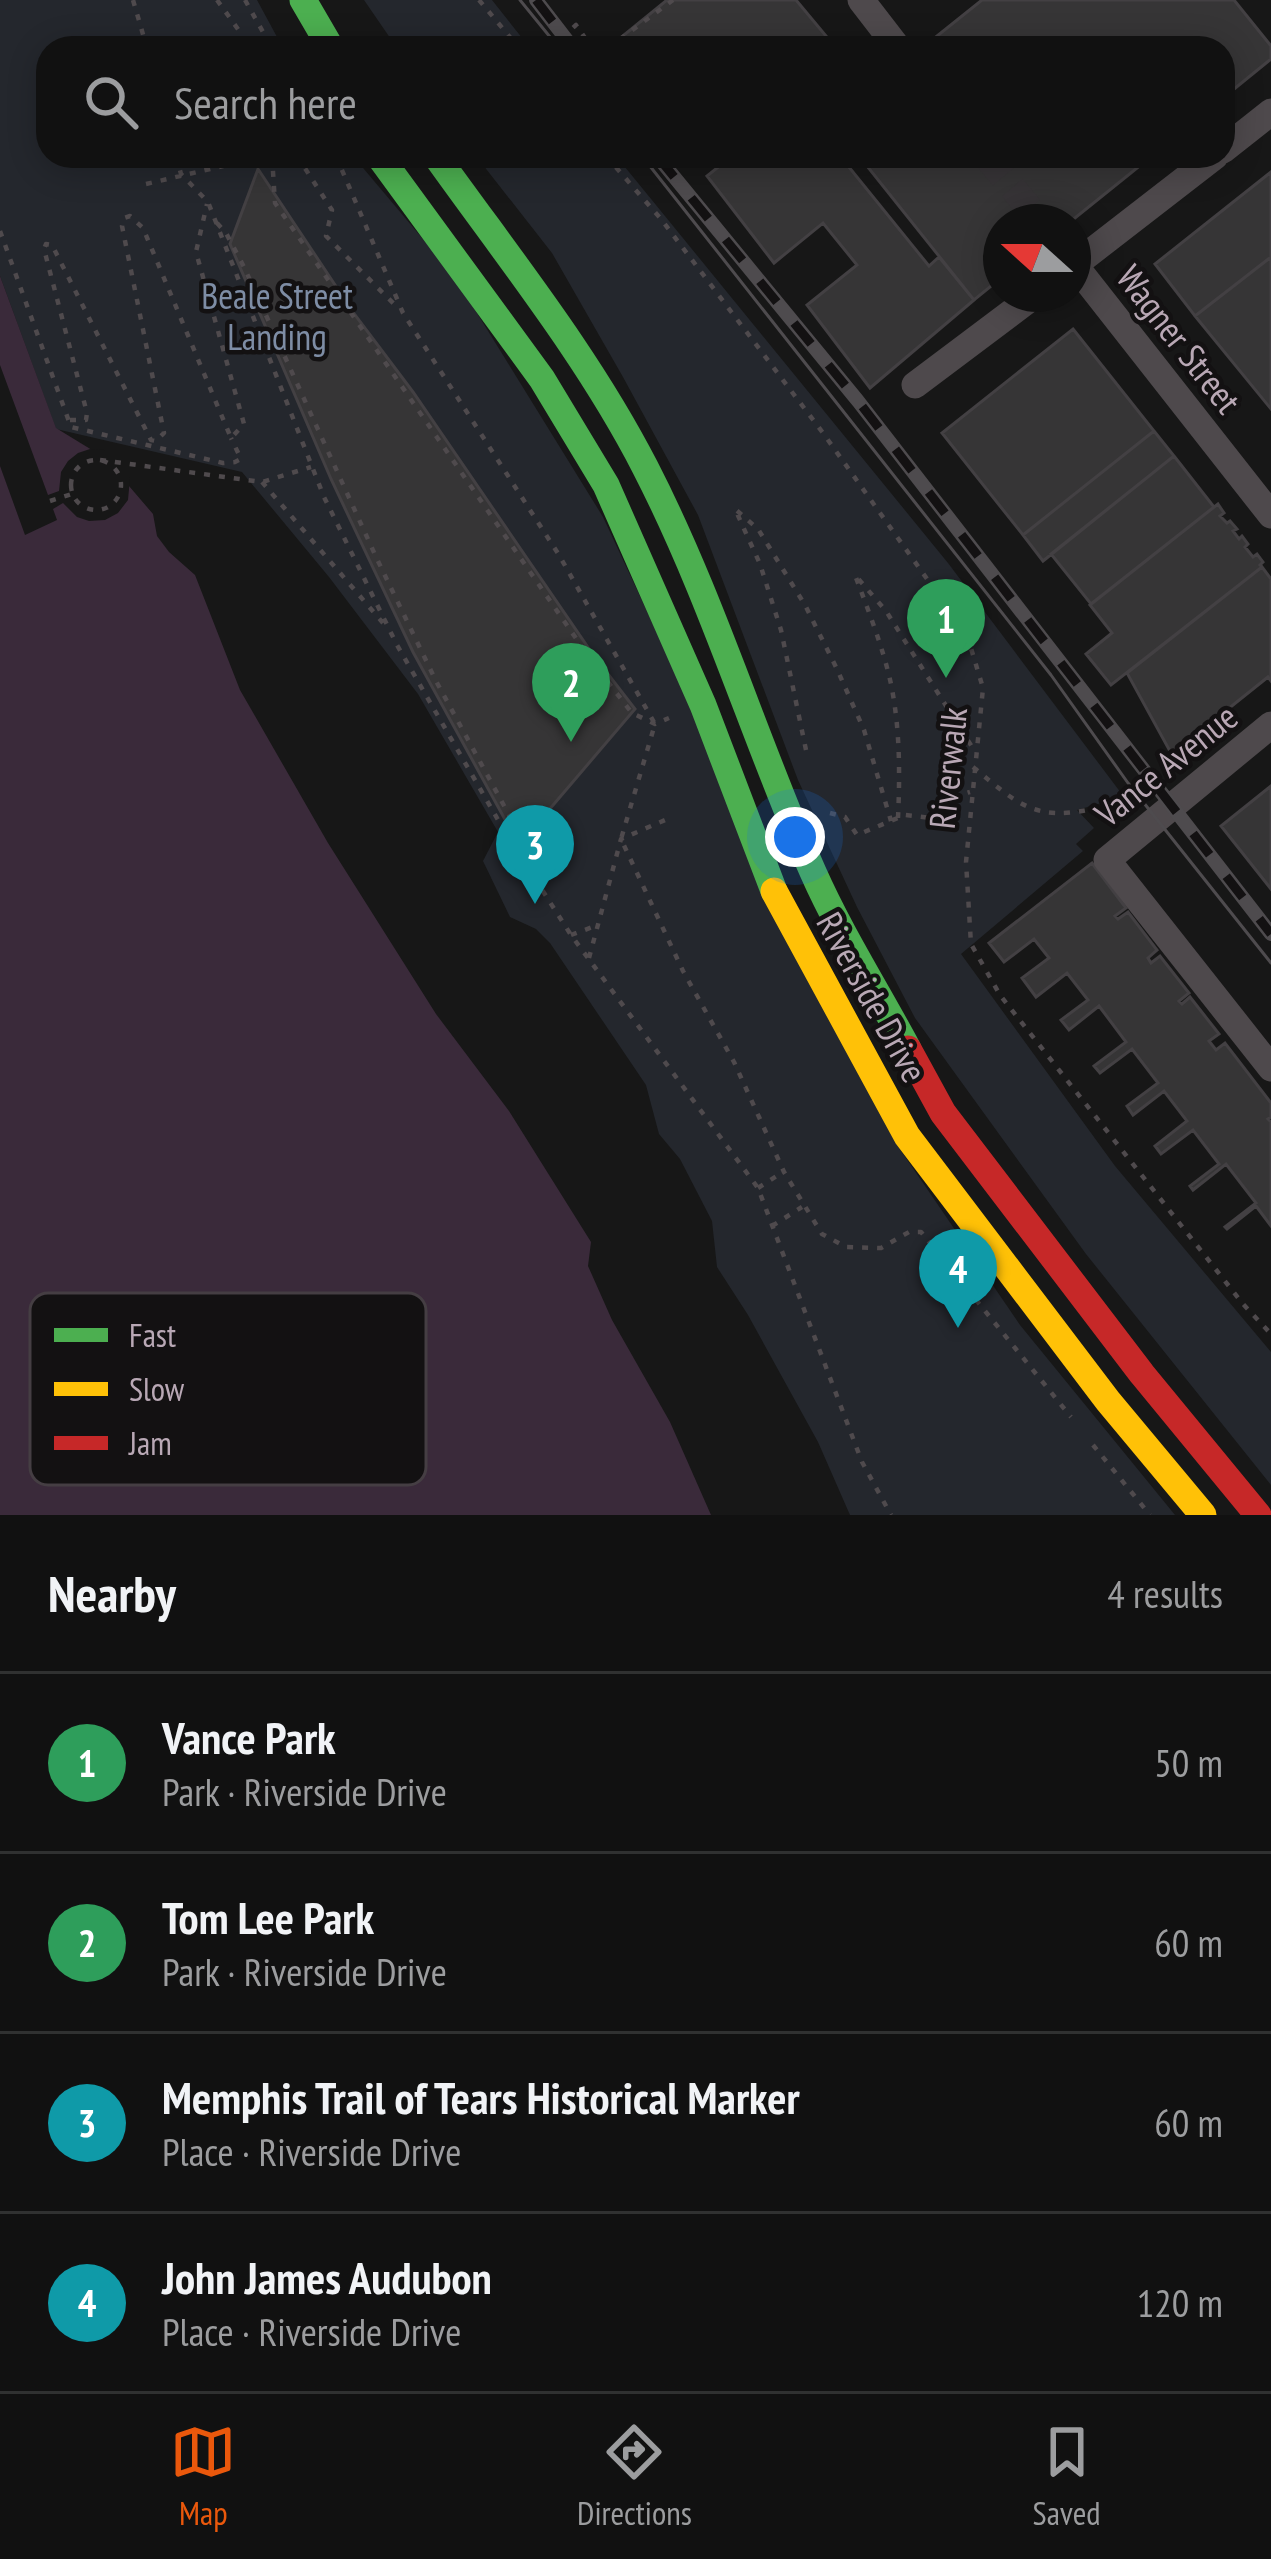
<!DOCTYPE html>
<html lang="en">
<head>
<meta charset="utf-8">
<style>
	body { margin:0; font-family:"PT Sans Narrow",sans-serif; background:#1a1a1a; color:#f1f3f6 }
	.compass { position:absolute; left:983px; top:204px; width:108px; height:108px; border-radius:50%; background:#111; box-shadow:0 6px 30px #0003; rotate:291deg }
	.you { position:absolute; left:795px; top:837px; width:42px; height:42px; margin:-30px; border:9px solid #fff; border-radius:50%; background:#1a73e8; box-shadow:0 0 0 18px #1a73e833 }
	.badge { display:grid; place-items:center; width:78px; height:78px; border-radius:50%; background:#ea580c; color:#fff; font-size:39px; font-weight:700 }
	.pin { position:absolute; translate:-50% -99px; filter:drop-shadow(0 3px 6px #0008) }
	.pin::after { content:''; position:absolute; top:63px; width:42px; height:36px; background:inherit; clip-path:polygon(0 0,100% 0,50% 100%) }
	.list { margin:0; padding:0; list-style:none }
	h2 { display:flex; justify-content:space-between; align-items:center; height:156px; margin:0; padding:0 48px; font-size:51px }
	h2 small { font-size:39px; font-weight:400; color:#9c9d9f }
	.list li { display:grid; grid-template-columns:78px 1fr auto; gap:36px; align-items:center; box-sizing:border-box; height:180px; padding:0 48px; border-top:3px solid #303131 }
	.list b { display:block; font-size:45px; white-space:nowrap }
	.list p { margin:0; font-size:39px; white-space:nowrap; color:#9c9d9f }
	.list em { font-size:39px; font-style:normal; color:#9c9d9f }
	.icon { flex:none; width:66px; height:66px; fill:none; stroke:currentColor; stroke-width:2; stroke-linecap:round; stroke-linejoin:round }
	.map { position:relative; flex:none; width:1271px; height:1515px; overflow:hidden }
	.search { position:absolute; background:#111; box-shadow:0 6px 30px #0003; left:36px; right:36px; top:36px; height:132px; display:flex; align-items:center; gap:30px; box-sizing:border-box; padding:0 42px; border-radius:36px; color:#9c9d9f; font-size:45px }
	.sheet { height:876px; background:#111 }
	nav { display:flex; justify-content:space-around; align-items:center; box-sizing:border-box; height:168px; border-top:3px solid #303131; background:#111; font-size:33px; color:#9c9d9f }
	nav a { display:grid; justify-items:center; gap:6px }
	nav .on { color:#ea580c }
	.map>svg:first-child { display:block }
	.green { fill:#24272d }
	.water { fill:#3a2a3a }
	.pier { fill:#171717 }
	.building { fill:#363536; stroke:#434043; stroke-width:3 }
	.lines { fill:none; stroke-linecap:round; stroke-linejoin:round }
	.street-tunnel { stroke:#373437; stroke-width:27; stroke-dasharray:27 14; stroke-linecap:butt }
	.path { stroke:#4f4a4d; stroke-width:4.5; stroke-dasharray:6 9; stroke-linecap:butt }
	.street { stroke:#4e494c; stroke-width:27 }
	.fast { stroke:#4caf50; stroke-width:27 }
	.slow { stroke:#ffc107; stroke-width:27 }
	.jam { stroke:#c62828; stroke-width:27 }
	.tram { stroke:#4e4b4e; stroke-width:3 }
	.rail-casing { stroke:#4e4b4e; stroke-width:14 }
	.rail { stroke:#131112; stroke-width:9; stroke-dasharray:27; stroke-linecap:butt }
	.labels { text-anchor:middle; stroke-width:9; stroke-linejoin:round; paint-order:stroke }
	.park-label { font-size:36px; fill:#7e8da5; stroke:#131112 }
	.street-label { font-size:36px; fill:#b9a8b5; stroke:#131112 }
	.key { fill:#131112; stroke:#453e43; stroke-width:3 }
	.key-label { font-size:33px; fill:#b9a8b5 }
</style>
</head>
<body>
<div class="map">
<svg width="1271" height="1515" viewBox="0 0 1271 1515">
	<rect width="100%" height="100%" fill="#171717"/>
	<path class="green" d="M0,0h257l26,48h-235v108h305l101,120 149,241 292,625 125,183 155,190h-325l-32,-73 -70,-127 -31,-48 -5,-46 -32,-62 -21,-25 -13,-49 -96,-142 -14,-14 -26,-12 -27,-56 15,-29 -80,-138 -89,-117 -87,-105 -186,-43 -56,-153z
		M364,0h128l38,48h-133z
		M476,156h140l332,407 173,230 -9,7 -35,10 17,18 -18,16 7,7 -122,103 154,212 156,186v133l-185,-231 -171,-236 -58,-111 -59,-127 -100,-265 -75,-138 -71,-124z"/>
	<path class="water" d="M0,276l56,152 49,30 48,56 4,22 12,16 26,23 45,115 88,153 108,171 73,97 82,131 -3,24 24,54 58,102 41,93h-711z"/>
	<path class="pier" d="M0,365l48,130 11,-4 2,-19 7,-11 10,-8 12,-4 14,1 26,28 -2,22 -10,13 -13,7 -16,1 -12,-4 -14,-14 -10,6 4,11 -32,15 -25,-69z"/>
	<path class="building" d="M667,0h129l40,48h-228z
		M982,0h252l37,46v13l-48,39v-50h-301z
		M732,156h108l89,110 10,-9 35,43 -104,88 -63,-83 50,-40 -34,-42 -49,40 -67,-87z
		M859,156h293l-82,66h-69v56l-27,22z
		M258,169l97,146 58,77 181,264 41,53 -116,136 -106,-193 -82,-173 -101,-235z
		M1271,172v85l-76,59 -40,-52z
		M1271,257v152l-76,-93z
		M1073,329l81,102 -131,104 -81,-102z
		M1154,431l20,25 -131,105 -20,-26z
		M1174,456l40,51 -123,97 -40,-50z
		M1218,504l6,9 -4,3 7,7 3,-2 7,8 -4,2 6,8 3,-3 6,8 -3,3 8,10 4,-3 6,8 -3,3 2,2 -151,118 -25,-31 26,-21 -22,-28z
		M1262,567l9,12v102l-3,-4 -50,40 4,5 -9,7 -4,-5 -38,29 -44,-80z
		M1271,786v103l-50,-63z
		M1092,863l34,45 -11,8 3,3 10,-7 29,38 -9,8 3,5 9,-7 29,37 -10,8 3,3 8,-7 29,37 -10,7 7,9 9,-7 46,60v14l-3,2 3,3v104l-15,-20 -29,23 -2,-2 31,-24 -30,-39 -33,26 -3,-4 29,-22 -26,-34 -32,24 -6,-8 32,-25 -23,-30 -31,24 -6,-9 31,-23 -26,-34 -32,24 -6,-7 32,-24 -27,-36 -30,24 -8,-10 27,-20 -21,-27 -31,24 -14,-19 27,-20 -15,-19 -30,23 -15,-19z"/>
	<g class="lines">
		<path class="street-tunnel" d="M986,156l55,66"/>
		<path class="path" d="M133,0l14,48
			M217,0l23,32 8,16
			M245,0l27,48
			M479,0l40,48
			M551,48l25,-23 16,23
			M608,48l65,-48
			M176,156l5,18 27,28 116,295 73,148 108,187 66,103 187,253 104,274 29,53
			M272,156l3,47 318,460 39,50 23,11 14,-6
			M297,156l35,54 -6,26 73,73
			M336,156l67,157 156,242 96,169 -34,115 62,132 51,91 50,110 38,62 24,13 35,1 28,-16h12l150,185
			M606,156l55,63 162,214 144,202 16,53 -17,174 5,82 29,51 243,309 28,30
			M146,184l120,-28
			M217,223l9,10 18,34 133,292 59,122 84,154 5,24
			M0,231l71,196 152,36 12,-1 6,-3 -10,-21
			M70,420h16l1,-7 -43,-164 2,-5 6,1 99,195 5,1 8,-8 -42,-207 2,-8 6,-2 13,12 88,210 13,-14 -48,-172 11,-48
			M71 485a25 25 0 1 1 50 0a25 25 0 1 1-50 0Z
			M100,460l162,22 49,-15
			M262,482l121,141
			M50,501l22,-7
			M806,750l-25,-120 -21,-66 -25,-55 23,20 47,76 32,64 27,61 27,91
			M973,767c44,36 61,55 119,42l9,6 17,-10 6,8
			M830,813l15,4 12,18 48,-20 26,3 5,-16 34,-10
			M898,818c2,-44 2,-90 -7,-134 -8,-37 -23,-74 -36,-109l31,36 88,139
			M571,935l27,-10
			M589,958l32,-119 51,-22
			M758,1188l25,-16
			M772,1226l30,-19
			M1093,1445l57,70"/>
		<path class="street" d="M861,0l37,48
			M1223,150l48,-38
			M1073,263l198,252
			M1073,266l142,-110
			M915,385l121,-91
			M1271,725l-164,135 164,208"/>
		<path class="fast" d="M303,0l28,48
			M379,156l163,223 64,106 97,220 71,186
			M436,156c72,101 152,200 209,311 67,130 109,271 168,405 27,61 64,119 95,177"/>
		<path class="slow" d="M774,891l133,245 201,265 95,114"/>
		<path class="jam" d="M908,1049l35,64 199,261 116,141"/>
		<path class="tram" d="M520,0l39,48
			M642,156l409,519 77,108 143,180"/>
		<g class="rail-casing">
			<path id="rail" d="M536,0l37,48
				M657,156l201,245 413,533"/>
		</g>
		<use href="#rail" class="rail"/>
	</g>
	<g class="labels">
		<g class="park-label">
			<text x="277" y="309">Beale Street<tspan x="277" dy="41">Landing</tspan></text>
		</g>
		<g class="street-label">
			<text transform="translate(1179 339) rotate(52)" y="13">Wagner Street</text>
			<text transform="translate(1166 765) rotate(-39)" y="13">Vance Avenue</text>
			<text transform="translate(948 768) rotate(-84)" y="13">Riverwalk</text>
			<text transform="translate(872 997) rotate(61)" y="13">Riverside Drive</text>
		</g>
	</g>
	<rect x="30" y="1293" width="396" height="192" rx="18" class="key"/>
	<rect x="54" y="1328" width="54" height="14" fill="#4caf50"/>
	<rect x="54" y="1382" width="54" height="14" fill="#ffc107"/>
	<rect x="54" y="1436" width="54" height="14" fill="#c62828"/>
	<g class="key-label">
		<text x="129" y="1347">Fast</text>
		<text x="129" y="1401">Slow</text>
		<text x="129" y="1455">Jam</text>
	</g>
</svg>
<svg class="compass" viewBox="-18 -18 36 36"><path d="M0-13l5 13h-10z" fill="#e53935"/><path d="M0 13l5-13h-10z" fill="#9c9d9f"/></svg>
<div class="you"></div>
<div class="pin badge" style="left:946px;top:678px;background:#2e9e5b">1</div>
<div class="pin badge" style="left:571px;top:742px;background:#2e9e5b">2</div>
<div class="pin badge" style="left:535px;top:904px;background:#0f9aa8">3</div>
<div class="pin badge" style="left:958px;top:1328px;background:#0f9aa8">4</div>
<div class="search"><svg class="icon" aria-label="search" viewBox="0 0 24 24"><circle cx="10" cy="10" r="6"/><path d="M15 15l6 6"/></svg>Search here</div>
</div>
<section class="sheet">
<h2>Nearby<small>4 results</small></h2>
<ul class="list">
<li><span class="badge" style="background:#2e9e5b">1</span><div><b>Vance Park</b><p>Park · Riverside Drive</p></div><em>50 m</em></li>
<li><span class="badge" style="background:#2e9e5b">2</span><div><b>Tom Lee Park</b><p>Park · Riverside Drive</p></div><em>60 m</em></li>
<li><span class="badge" style="background:#0f9aa8">3</span><div><b>Memphis Trail of Tears Historical Marker</b><p>Place · Riverside Drive</p></div><em>60 m</em></li>
<li><span class="badge" style="background:#0f9aa8">4</span><div><b>John James Audubon</b><p>Place · Riverside Drive</p></div><em>120 m</em></li>
</ul>
</section>
<nav>
<a class="on"><svg class="icon" aria-label="map" viewBox="0 0 24 24"><path d="M3 6l6-2 6 2 6-2v14l-6 2-6-2-6 2zM9 4v14M15 6v14"/></svg>Map</a>
<a><svg class="icon" aria-label="directions" viewBox="0 0 24 24"><path d="M12 3l9 9-9 9-9-9zM9 14v-3h6M13 9l2 2-2 2"/></svg>Directions</a>
<a><svg class="icon" aria-label="saved" viewBox="0 0 24 24"><path d="M7 4h10v16l-5-4-5 4z"/></svg>Saved</a>
</nav>
</body>
</html>
